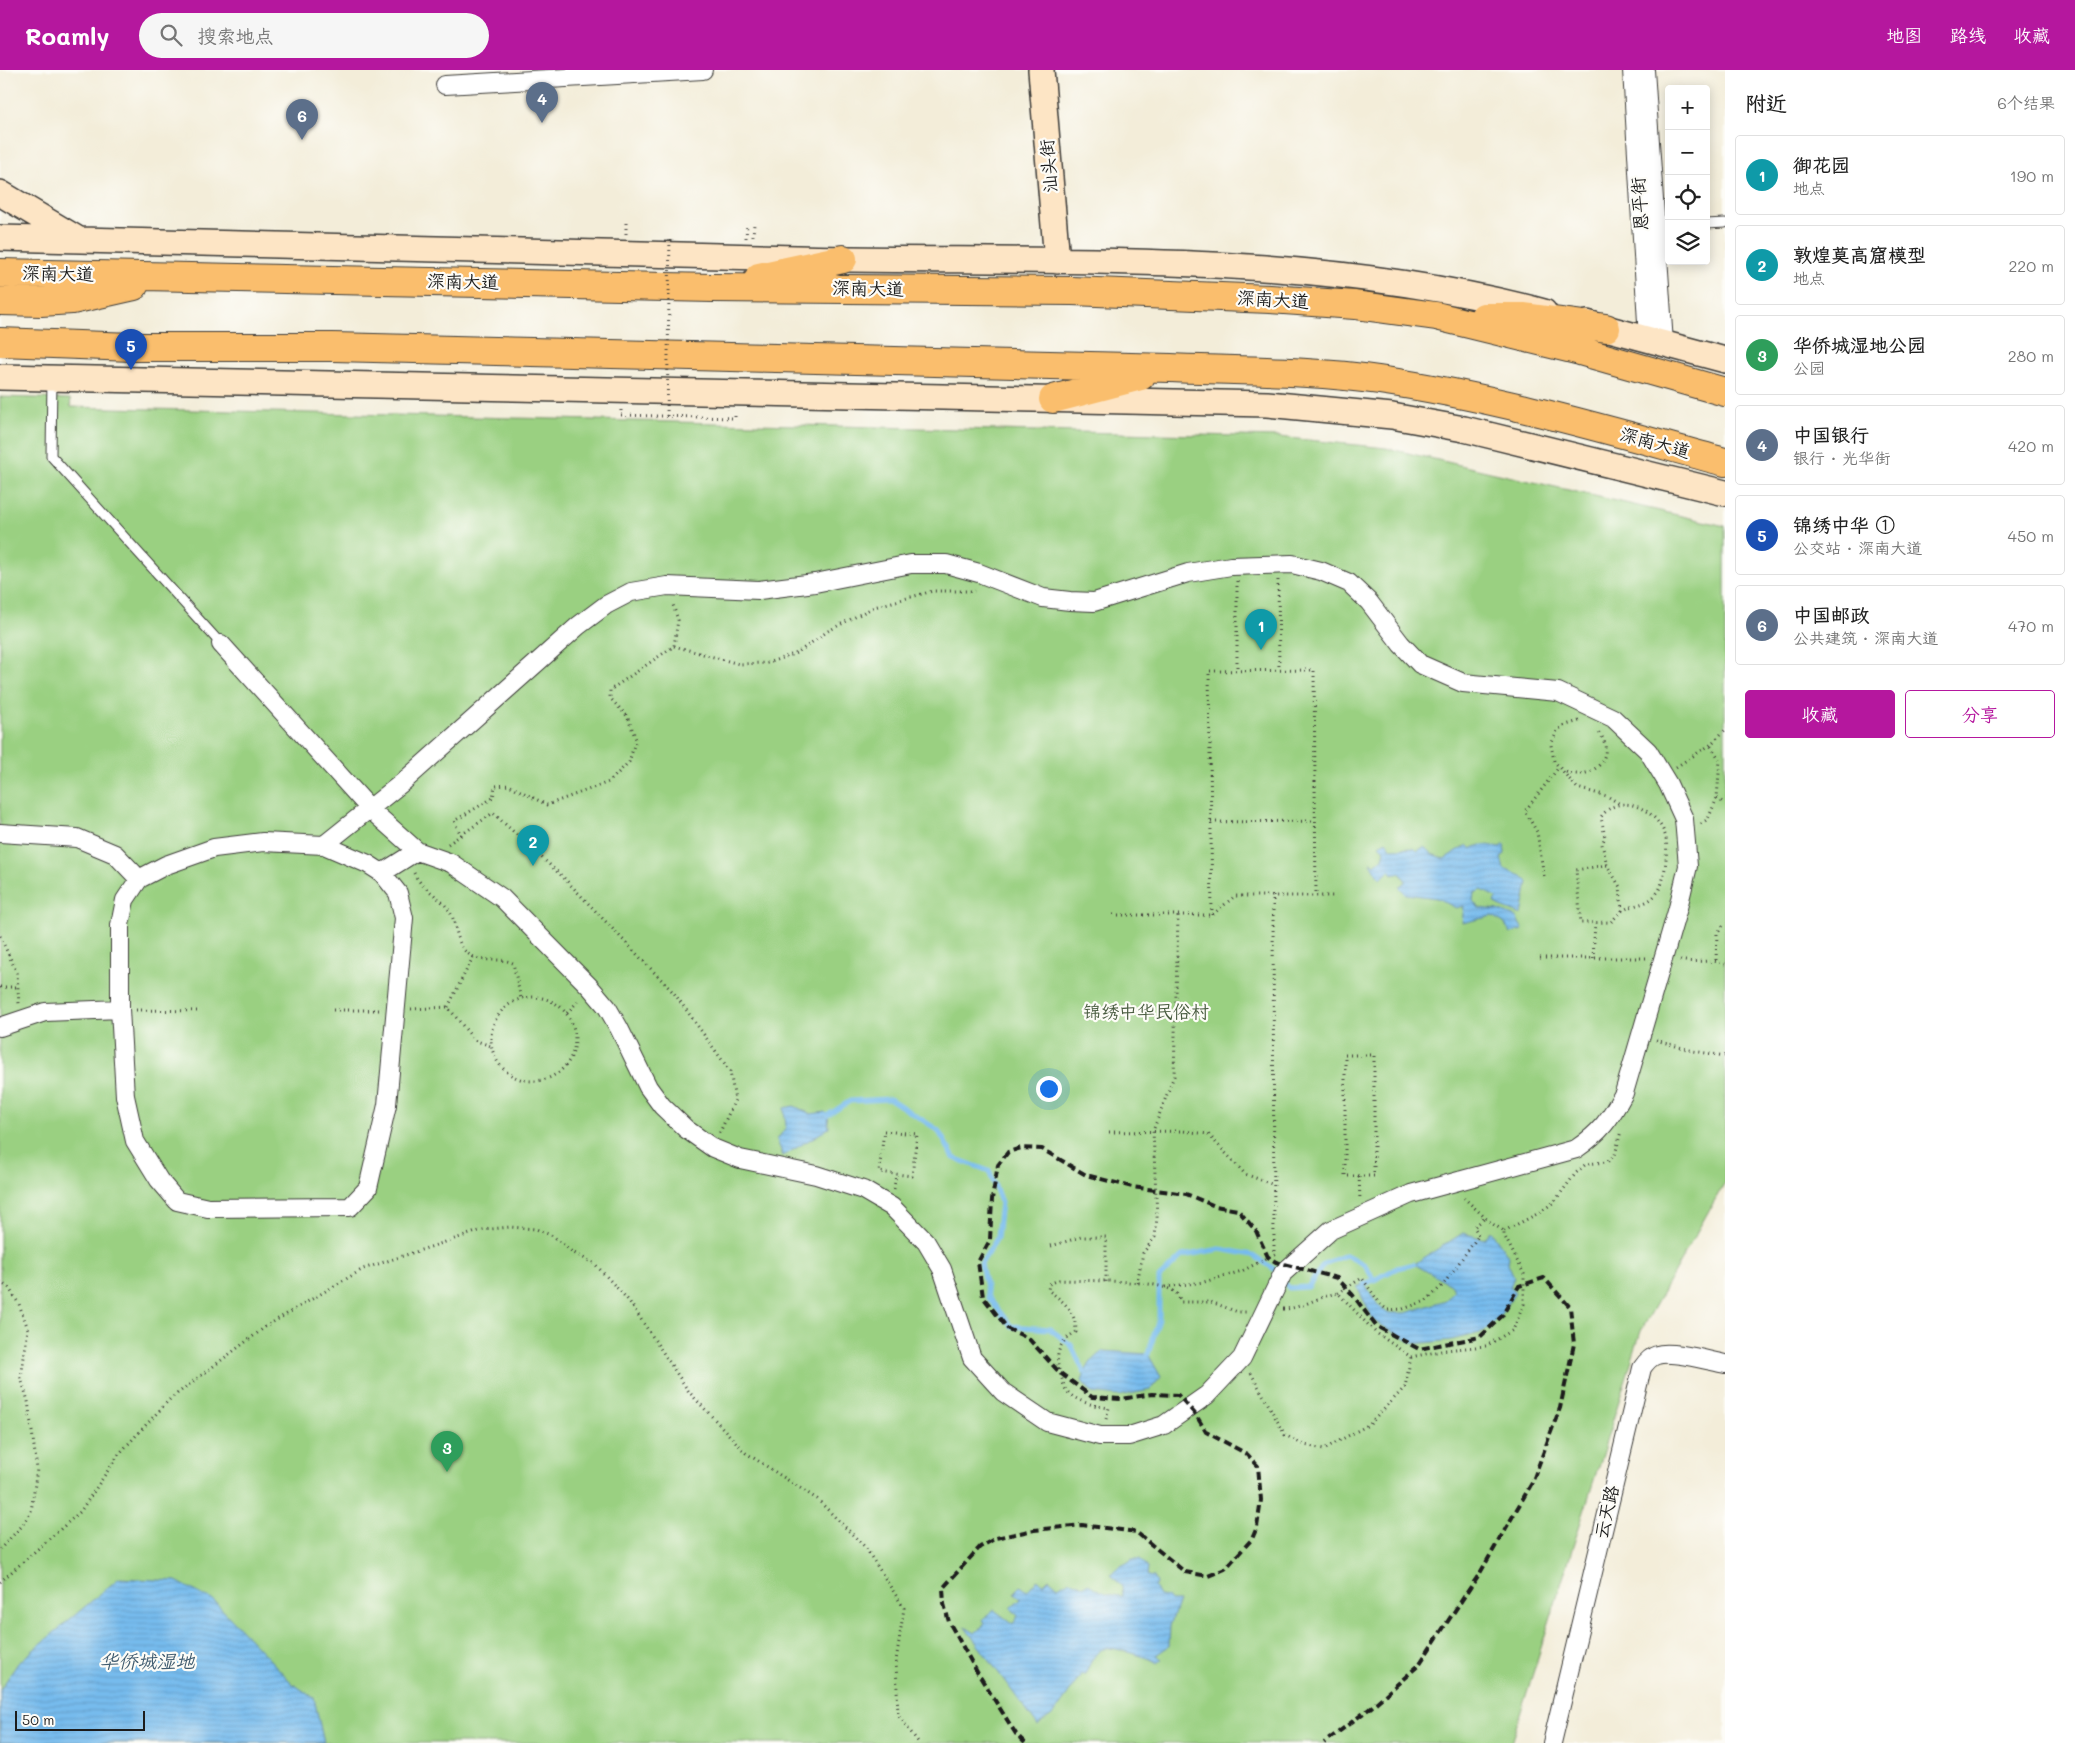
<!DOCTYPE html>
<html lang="zh">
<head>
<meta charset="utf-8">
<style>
	body { margin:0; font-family:Mali,"LXGW WenKai TC",sans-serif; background:#f6f6f6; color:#222 }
	.controls { position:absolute; right:15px; top:15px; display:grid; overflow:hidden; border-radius:5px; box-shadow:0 2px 12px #0003 }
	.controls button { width:45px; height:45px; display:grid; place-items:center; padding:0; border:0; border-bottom:1px solid #e0e0e0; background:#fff; color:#222; font:25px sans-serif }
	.scale { position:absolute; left:15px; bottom:12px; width:130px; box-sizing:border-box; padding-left:5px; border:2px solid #1c1c1c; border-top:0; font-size:14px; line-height:18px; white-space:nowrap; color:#1c1c1c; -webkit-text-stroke:4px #fdfcf7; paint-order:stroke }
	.you { position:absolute; left:1048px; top:1018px; width:18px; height:18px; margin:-12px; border:4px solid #fff; border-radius:50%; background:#1a73e8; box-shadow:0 0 0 8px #1a73e833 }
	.badge { display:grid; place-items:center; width:32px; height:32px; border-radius:50%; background:#b5179e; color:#fff; font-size:16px; font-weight:700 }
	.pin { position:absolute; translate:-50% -41px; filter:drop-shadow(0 1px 2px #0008) }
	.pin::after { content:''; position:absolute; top:26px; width:18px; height:15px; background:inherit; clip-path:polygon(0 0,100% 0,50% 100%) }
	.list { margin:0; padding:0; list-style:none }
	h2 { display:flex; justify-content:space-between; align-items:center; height:65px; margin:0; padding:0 20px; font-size:21px }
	h2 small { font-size:16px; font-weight:400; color:#767676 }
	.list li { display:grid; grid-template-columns:32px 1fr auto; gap:15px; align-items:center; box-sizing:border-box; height:80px; margin:0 10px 10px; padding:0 10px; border:1px solid #e0e0e0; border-radius:5px }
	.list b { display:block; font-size:19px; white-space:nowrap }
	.list p { margin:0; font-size:16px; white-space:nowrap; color:#767676 }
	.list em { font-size:16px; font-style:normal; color:#767676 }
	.actions { display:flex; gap:10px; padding:15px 20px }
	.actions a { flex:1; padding:11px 0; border:1px solid #b5179e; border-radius:5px; text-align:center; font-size:18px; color:#b5179e }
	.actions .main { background:#b5179e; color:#fff }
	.icon { flex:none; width:28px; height:28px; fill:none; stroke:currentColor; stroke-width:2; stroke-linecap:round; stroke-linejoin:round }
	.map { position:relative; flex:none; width:1725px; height:1673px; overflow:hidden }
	header { display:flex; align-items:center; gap:30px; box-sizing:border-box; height:70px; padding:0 25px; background:#b5179e; color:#fff }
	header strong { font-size:24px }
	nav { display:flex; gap:28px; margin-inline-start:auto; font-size:18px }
	.search { width:350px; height:45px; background:#f6f6f6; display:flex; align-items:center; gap:12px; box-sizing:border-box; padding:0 18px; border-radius:28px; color:#767676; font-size:19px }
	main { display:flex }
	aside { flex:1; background:#fff }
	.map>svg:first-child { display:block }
	.green { fill:#9ad081; stroke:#5b764e }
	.water { fill:url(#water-rules); stroke:#496c84 }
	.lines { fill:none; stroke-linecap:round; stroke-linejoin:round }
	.stream { stroke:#76bbed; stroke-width:5 }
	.lane-casing { stroke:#3c3b38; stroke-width:11 }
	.street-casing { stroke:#3c3b38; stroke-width:20 }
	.secondary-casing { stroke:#3c3b38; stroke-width:28 }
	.primary-casing { stroke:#3c3b38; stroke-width:30 }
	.path { stroke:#3c3b38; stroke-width:3; stroke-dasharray:1 4; stroke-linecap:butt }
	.lane { stroke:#fff; stroke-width:9 }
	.street { stroke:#fff; stroke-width:18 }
	.secondary { stroke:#fde5c5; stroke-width:25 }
	.primary { stroke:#fabe6d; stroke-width:28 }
	.rail { stroke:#1c1c1c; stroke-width:4; stroke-dasharray:8 4; stroke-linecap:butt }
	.path-bridge { stroke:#3c3b38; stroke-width:3; stroke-dasharray:1 4; stroke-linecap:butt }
	.labels { text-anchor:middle; stroke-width:4.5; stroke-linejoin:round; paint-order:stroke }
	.street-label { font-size:18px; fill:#1c1c1c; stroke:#fdfcf7 }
	.park-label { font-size:18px; fill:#485b3f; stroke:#fdfcf7 }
	.water-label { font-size:19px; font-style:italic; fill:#405c70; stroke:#fdfcf7 }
</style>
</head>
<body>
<header>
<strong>Roamly</strong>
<div class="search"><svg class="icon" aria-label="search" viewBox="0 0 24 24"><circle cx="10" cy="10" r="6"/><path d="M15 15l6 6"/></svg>搜索地点</div>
<nav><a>地图</a><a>路线</a><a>收藏</a></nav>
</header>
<main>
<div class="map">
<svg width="1725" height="1673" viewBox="0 0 1725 1673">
	<defs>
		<pattern id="water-rules" width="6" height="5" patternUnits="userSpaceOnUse" patternTransform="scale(1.25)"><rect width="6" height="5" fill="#76bbed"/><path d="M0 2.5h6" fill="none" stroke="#66a0cb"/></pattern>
	</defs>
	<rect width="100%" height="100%" fill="#fdfcf7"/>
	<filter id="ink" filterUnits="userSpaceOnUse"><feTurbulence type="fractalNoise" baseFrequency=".02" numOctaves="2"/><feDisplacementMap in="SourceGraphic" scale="10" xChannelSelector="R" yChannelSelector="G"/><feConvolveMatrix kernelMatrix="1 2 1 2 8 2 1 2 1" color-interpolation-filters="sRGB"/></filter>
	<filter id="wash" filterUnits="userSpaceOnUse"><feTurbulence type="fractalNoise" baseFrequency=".0096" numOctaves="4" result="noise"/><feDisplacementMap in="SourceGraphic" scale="20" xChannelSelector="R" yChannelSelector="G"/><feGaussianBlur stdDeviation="1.12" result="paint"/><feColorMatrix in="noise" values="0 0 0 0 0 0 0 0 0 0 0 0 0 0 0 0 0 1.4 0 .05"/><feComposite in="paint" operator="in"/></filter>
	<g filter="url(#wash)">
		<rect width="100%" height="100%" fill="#f3edd9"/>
		<path class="green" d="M0,327l70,2 1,8 1208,30 107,11 339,78v656l-84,149 -130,412h-1511z"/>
		<path class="water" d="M1386,771l6,8 22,-1 3,3 7,-4 8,7 12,5 23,-14 4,4c7,-5 20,-5 28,-1l5,-4 1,10 -4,3 3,12 18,7 6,6 -6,33 -26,-10 -2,-3 3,-4 -15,-8 -8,3 -1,8 6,7 19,2 18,7 7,13 -12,3 -7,-10 -12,-7 -30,7 2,-17 -8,2 -19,-10 -31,-4 -7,-7 7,-6 -6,-8 -7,2 -3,-5 -9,9 -11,-17 5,3 8,-7 2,-7 -6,-6z
			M794,1036l17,8 14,-2 3,3 1,13 -46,28 -6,-16 9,-13 -2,-19z
			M1491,1161l18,26 -1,6 6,14 -4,10 5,6 -16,24 -15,15 -33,8 -36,4 -41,-23 -17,-34 7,-3 15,22 8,7h19l28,-9 12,-4 8,-9 -2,-5 -38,-22 49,-31 21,6z
			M1104,1281l44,3 13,23 -11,13 -31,6 -27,-3 -10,-12c4,-13 10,-24 22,-30z
			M1132,1489h8l8,9 -1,8 7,1 3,6 -3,4 5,9 8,1 3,4h9l-9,25 -1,20 -13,9 6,4 -5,4c-8,-6 -17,-7 -26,-10 -30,-9 -33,-7 -46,21h-4c-7,13 -16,24 -25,37 -4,6 -13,8 -18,15l-74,-100 11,7 10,-9 -2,-3 10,-12 20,15 5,-8 -7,-8 10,-9 -7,-6 7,-7 6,5 11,-12 5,6 6,-6 9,8 12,-7 13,6 6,-3c6,8 25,14 34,13l-1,-9 -11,-13c8,-10 14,-8 21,-15z
			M119,1508l57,3 38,20 78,82 22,15 10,45h-324v-53l18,-27z"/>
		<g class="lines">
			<path class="stream" d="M828,1045l22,-14 40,-2 48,31 16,28 35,13 12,31 -4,36 -16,26 7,33 23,29 39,3 21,16 13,27
				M1374,1210l23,-12 17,-4
				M1148,1284l11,-35v-41l23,-22 38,-7 33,6 21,14 15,19 19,-1 16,-23 22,-9 19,10 9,15 -10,4"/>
		</g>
	</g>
	<g filter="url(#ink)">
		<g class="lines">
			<g class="lane-casing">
				<path id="lane" d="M1706,154l19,-1
					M52,309l-1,77 170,188"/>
			</g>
			<g class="street-casing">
				<path id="street" d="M1632,0l16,269
					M1645,0l19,273
					M445,15l258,-15
					M221,574l150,166 46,41
					M0,763l77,5 38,16 24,25
					M263,772l61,3 44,19 14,9 16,20 6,25 -17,187 -19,83 -18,19 -142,1 -31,-7 -18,-21 -24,-39 -10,-45 -5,-87v-84l5,-25 14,-21 27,-14 48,-17z
					M324,775l79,-63 175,-156 28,-21 25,-13 36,-6 92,4 56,-7 96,-19h35l33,9 64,25 27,3 24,1 94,-29 43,-7 61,-2 29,7 28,12 20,19 32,42 19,20 43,19 95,9 55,26 35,33 20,33 16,35 4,47 -10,42 -54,185c-14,26 -23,39 -48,56l-165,45 -80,36 -48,43 -41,85 -35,37 -43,30 -35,11h-29l-53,-14 -44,-30 -31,-34 -30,-89 -16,-27 -34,-35 -29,-17 -47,-15 -76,-16 -27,-11 -27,-19 -24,-23 -14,-19 -29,-59 -12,-21 -17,-20 -88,-89 -51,-35 -34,-12 -35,22
					M0,957l45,-15 75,-3
					M1552,1673l90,-375c4,-6 8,-11 15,-13 15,-5 52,6 68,9"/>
			</g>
			<g class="secondary-casing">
				<path id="secondary" d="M1041,0l16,191
					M0,123l79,47
					M0,168c282,9 565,16 848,21 232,3 469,-7 696,53
					M1587,253l138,37
					M0,307l1267,27 125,12 72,13 261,64"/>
			</g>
			<g class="primary-casing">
				<path id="primary" d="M0,203l713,15 359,3 198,8 85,6 81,11 144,35 145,41
					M759,207l84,-18
					M0,231l41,1 31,-2 62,-14
					M1484,247h41l81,11
					M0,272l132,5h201l838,21c69,3 139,2 208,12 117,17 232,51 346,82
					M1053,329l88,-23"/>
			</g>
			<path class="path" d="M626,164v-13
				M753,166l1,-12
				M746,168l1,-14
				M621,340v5l114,3v-6
				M1278,510l1,90
				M1237,511v90
				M674,576l65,18 28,-1 30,-10 31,-22 46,-24 59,-16h42
				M1579,651l-16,5 -6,5 -6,14 3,16 23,27 30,8 13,8
				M1676,697l34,-22 15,-15
				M1566,702c28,10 53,-18 31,-42
				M1717,728l8,6
				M1211,752l105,-1
				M1701,754l7,-5 9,-21 3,-38 -10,-15
				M461,765l32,-22 70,64 111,116 56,78 5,29 -16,34
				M448,774l13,-9 -7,-14 39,-23 2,-12 14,-1 38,20 62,-23 20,-20 7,-23 -9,-23 -17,-18v-8l64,-44 4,-26 -6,-18
				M1607,795l-31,5 5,53 30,-1c3,-3 7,-8 11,-11 15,-9 28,-4 38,-23 5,-10 8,-40 6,-50 -7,-28 -46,-48 -65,-21l4,20 -3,7 5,21 13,22 2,24
				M414,803c8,17 27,23 36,39 8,14 5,36 22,44 13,7 27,1 41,7l8,36
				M1544,806l-7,-44 -12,-21 34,-44
				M1273,825l1,360
				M1113,845h99l23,-19h100
				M1212,845l-3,-244 105,-1 2,226
				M0,866l17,37 2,31
				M1540,888h107
				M1593,888l2,-35
				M1680,890c15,4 31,-2 45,4
				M1716,890l1,-26 8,-11
				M0,917h18
				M491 969a42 42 0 1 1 84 0a42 42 0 1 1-84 0Z
				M448,937l25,-50
				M411,939l37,-2 26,33 17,6
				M136,940l64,1
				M333,940h47
				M567,943l13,-14
				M1656,970l37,11 32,5
				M1345,985h29v121h-29z
				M884,1061l33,3 -5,42 -33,-4z
				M1109,1062l74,-1 25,3 37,40 29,11
				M1359,1106l1,24
				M894,1119l2,-15
				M1504,1161l35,-18 15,-11 22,-29 10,-9 21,-2 8,-7 6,-24
				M1051,1176l30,-9h25v45
				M0,1212l9,6 10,16 9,25 -7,49 7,23 9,68 -6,43 -10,15 -21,22
				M1137,1213l6,-30 12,-16 2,-20 -4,-86 21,-55 4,-160
				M1165,1217l39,-5 38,-11 33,-17
				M1338,1223l24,-15 19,27 7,5 15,-1 23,-8 17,-16 36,-50 -5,-8 11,-9
				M1283,1239c18,0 36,-13 55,-16l37,39 36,25 35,-7 40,-4 27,-16 11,-26v-30l-20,-39v-4l-13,-8 -27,-25
				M1251,1303l34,62 19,10 20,4 46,-25 35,-37 6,-30
				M1106,1349l3,-11c-13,-2 -34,-6 -43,-18 -2,-3 -3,-8 -4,-11 -8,-20 -6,-36 14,-47 0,-21 -12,-30 -28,-42l1,-6 10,-4c24,1 99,-1 116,12 3,2 4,6 6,10h30l27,10h9
				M0,1512l80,-70 39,-58 51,-55 98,-74 95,-56 119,-39 28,-3 26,2 17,7 19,16 23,12 34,37 60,91 57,61 71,46 48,48 39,61 -8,53 2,54 21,28"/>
			<use href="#lane" class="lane"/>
			<use href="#street" class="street"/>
			<use href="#secondary" class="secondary"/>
			<use href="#primary" class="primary"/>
			<path class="rail" d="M1025,1673l-9,-9 -39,-62 -28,-50 -5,-18 -1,-16 37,-41 16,-9 38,-8 48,-5 54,7 49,40 23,4 17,-7 27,-30 5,-12 4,-27 -3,-34 -11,-12 -41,-22 -10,-17 -18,-20 -26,-1 -31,5 -29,-2 -33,-25 -31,-34 -20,-9 -25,-32 -5,-35 12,-22 2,-41 6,-34 10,-13 13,-4 21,1 44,26 46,12 54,7 29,12 23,4 18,21 12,26 8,5 61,16 15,16 24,32 43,23 61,-12 22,-21 17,-30 25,-8 26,29 4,37 -14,64 -28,75 -52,90 -62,93 -49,43 -45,34"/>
			<path class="path-bridge" d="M667,346l3,-180"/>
		</g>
	</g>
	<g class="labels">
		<g class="street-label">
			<text transform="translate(1049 96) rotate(-95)" y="6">汕头街</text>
			<text transform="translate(1640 134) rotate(-94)" y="6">恩平街</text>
			<text transform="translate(58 204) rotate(1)" y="6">深南大道</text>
			<text transform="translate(463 212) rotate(1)" y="6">深南大道</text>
			<text transform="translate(868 219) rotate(1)" y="6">深南大道</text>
			<text transform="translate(1273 230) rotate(3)" y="6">深南大道</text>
			<text transform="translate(1655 373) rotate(15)" y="6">深南大道</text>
			<text transform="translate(1607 1442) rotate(-77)" y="6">云天路</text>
		</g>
		<g class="park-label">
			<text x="1146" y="948">锦绣中华民俗村</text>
		</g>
		<g class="water-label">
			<text x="147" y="1598">华侨城湿地</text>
		</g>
	</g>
</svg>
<div class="controls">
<button>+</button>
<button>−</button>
<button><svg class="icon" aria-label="locate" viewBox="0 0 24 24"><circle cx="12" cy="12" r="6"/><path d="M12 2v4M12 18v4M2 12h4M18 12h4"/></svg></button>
<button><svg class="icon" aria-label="layers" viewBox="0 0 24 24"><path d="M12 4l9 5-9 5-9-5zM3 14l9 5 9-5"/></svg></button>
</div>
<div class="scale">50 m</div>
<div class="you"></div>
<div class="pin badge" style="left:1261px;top:580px;background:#0f9aa8">1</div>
<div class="pin badge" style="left:533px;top:796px;background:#0f9aa8">2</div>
<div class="pin badge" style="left:447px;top:1402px;background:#2e9e5b">3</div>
<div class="pin badge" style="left:542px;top:53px;background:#5c6f8a">4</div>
<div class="pin badge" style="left:131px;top:300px;background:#1a4fb4">5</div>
<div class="pin badge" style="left:302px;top:70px;background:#5c6f8a">6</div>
</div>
<aside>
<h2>附近<small>6个结果</small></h2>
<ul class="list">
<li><span class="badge" style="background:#0f9aa8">1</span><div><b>御花园</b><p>地点</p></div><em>190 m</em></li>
<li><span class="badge" style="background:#0f9aa8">2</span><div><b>敦煌莫高窟模型</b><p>地点</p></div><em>220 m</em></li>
<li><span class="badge" style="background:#2e9e5b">3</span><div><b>华侨城湿地公园</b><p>公园</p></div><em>280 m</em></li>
<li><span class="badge" style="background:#5c6f8a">4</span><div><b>中国银行</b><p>银行 · 光华街</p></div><em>420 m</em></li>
<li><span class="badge" style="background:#1a4fb4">5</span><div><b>锦绣中华 ①</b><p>公交站 · 深南大道</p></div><em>450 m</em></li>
<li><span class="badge" style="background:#5c6f8a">6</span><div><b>中国邮政</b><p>公共建筑 · 深南大道</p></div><em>470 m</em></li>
</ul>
<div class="actions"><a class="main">收藏</a><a>分享</a></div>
</aside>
</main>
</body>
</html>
